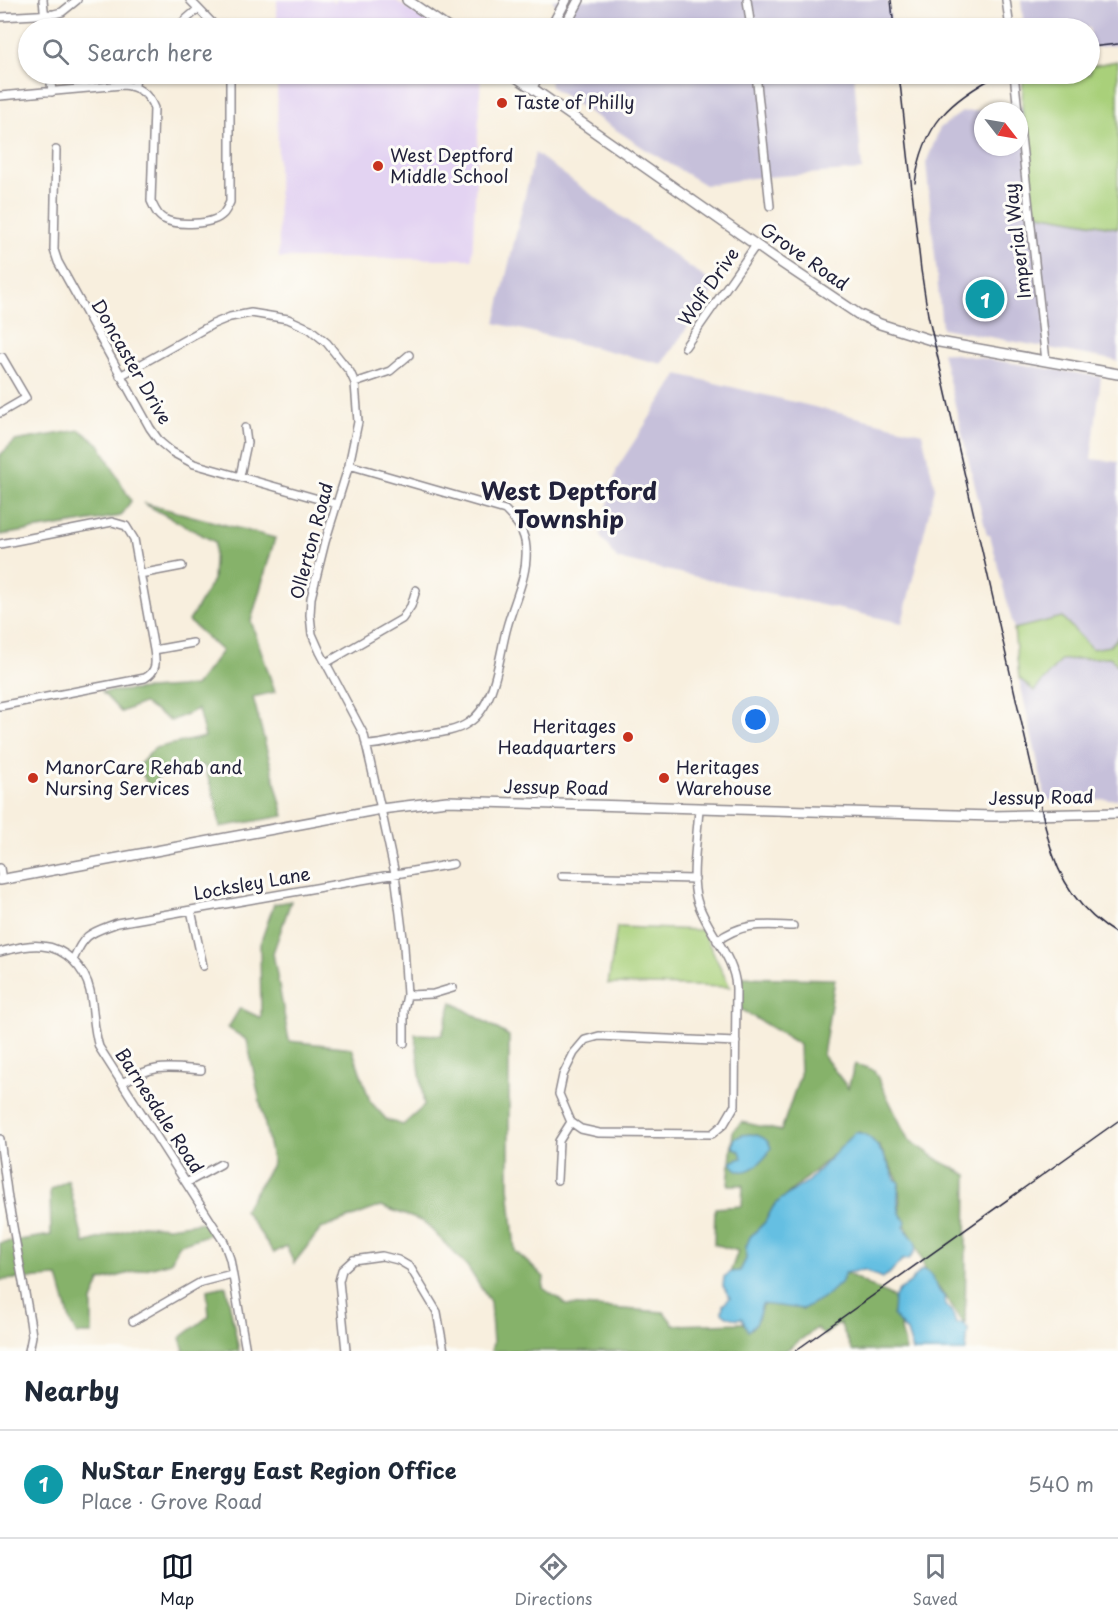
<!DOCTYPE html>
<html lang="en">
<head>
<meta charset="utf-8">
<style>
	body { margin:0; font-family:"Playpen Sans",sans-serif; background:#f2f2f3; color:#1f2937 }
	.compass { position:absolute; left:974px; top:102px; width:54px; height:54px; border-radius:50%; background:#fff; box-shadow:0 2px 4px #0004; rotate:121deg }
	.you { position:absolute; left:756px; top:720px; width:21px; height:21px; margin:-15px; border:4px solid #fff; border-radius:50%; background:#1a73e8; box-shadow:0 0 0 9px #1a73e833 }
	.badge { display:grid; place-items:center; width:39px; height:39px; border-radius:50%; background:#111827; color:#fff; font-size:20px; font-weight:700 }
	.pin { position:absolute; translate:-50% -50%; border:3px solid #fff; box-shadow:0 2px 6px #0006 }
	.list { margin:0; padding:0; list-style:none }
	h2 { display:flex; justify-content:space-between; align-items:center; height:78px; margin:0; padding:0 24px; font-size:26px }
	h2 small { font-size:20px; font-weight:400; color:#747a83 }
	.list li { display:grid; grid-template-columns:39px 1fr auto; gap:18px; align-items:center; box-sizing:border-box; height:108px; padding:0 24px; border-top:2px solid #e0e1e3 }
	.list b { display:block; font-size:22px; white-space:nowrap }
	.list p { margin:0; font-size:20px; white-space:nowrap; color:#747a83 }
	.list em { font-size:20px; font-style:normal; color:#747a83 }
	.icon { flex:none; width:33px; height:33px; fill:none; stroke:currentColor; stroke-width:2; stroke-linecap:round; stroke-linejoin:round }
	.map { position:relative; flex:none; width:1118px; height:1351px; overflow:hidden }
	.search { position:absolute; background:#fff; box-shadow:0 2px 4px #0004; left:18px; right:18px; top:18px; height:66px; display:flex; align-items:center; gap:15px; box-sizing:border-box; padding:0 21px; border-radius:33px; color:#747a83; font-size:22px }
	.sheet { height:186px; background:#fff }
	nav { display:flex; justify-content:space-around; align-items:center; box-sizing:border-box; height:84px; border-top:2px solid #e0e1e3; background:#fff; font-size:16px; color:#747a83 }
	nav a { display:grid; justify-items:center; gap:3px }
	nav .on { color:#111827 }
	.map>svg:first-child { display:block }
	.built { fill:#e3d3f2 }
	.industrial { fill:#c6c0da; fill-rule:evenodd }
	.green { fill:#a9d07a; stroke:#66795a; stroke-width:1.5 }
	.forest { fill:#86b26a; stroke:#546a52; stroke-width:1.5 }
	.water { fill:#65bfe2; stroke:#44708e; stroke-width:1.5 }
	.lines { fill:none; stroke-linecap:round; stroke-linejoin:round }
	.street-casing { stroke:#8d888c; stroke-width:10 }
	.secondary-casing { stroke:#8d888c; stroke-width:12 }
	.street { stroke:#fff; stroke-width:7 }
	.secondary { stroke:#fff; stroke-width:9 }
	.rail { stroke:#22223b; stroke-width:1.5 }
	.poi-dot { fill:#c8321e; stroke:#fdfcf7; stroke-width:2 }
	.labels { text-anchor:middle; stroke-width:6; stroke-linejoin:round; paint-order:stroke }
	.poi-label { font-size:18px; fill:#22223b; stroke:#fdfcf7; text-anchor:start }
	.street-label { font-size:18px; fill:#22223b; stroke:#fdfcf7 }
	.district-label { font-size:24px; font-weight:bold; fill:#22223b; stroke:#fdfcf7 }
</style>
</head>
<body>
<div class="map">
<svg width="1118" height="1351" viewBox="0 0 1118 1351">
	<rect width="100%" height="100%" fill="#fdfcf7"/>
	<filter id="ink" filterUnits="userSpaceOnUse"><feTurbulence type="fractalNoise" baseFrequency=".0167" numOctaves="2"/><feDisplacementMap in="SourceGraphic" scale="12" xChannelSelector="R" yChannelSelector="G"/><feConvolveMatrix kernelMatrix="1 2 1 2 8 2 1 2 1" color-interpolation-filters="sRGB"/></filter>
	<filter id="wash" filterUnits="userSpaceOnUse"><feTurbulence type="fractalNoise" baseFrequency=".008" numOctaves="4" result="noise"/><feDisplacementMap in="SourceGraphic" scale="24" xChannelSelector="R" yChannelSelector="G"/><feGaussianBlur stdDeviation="1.35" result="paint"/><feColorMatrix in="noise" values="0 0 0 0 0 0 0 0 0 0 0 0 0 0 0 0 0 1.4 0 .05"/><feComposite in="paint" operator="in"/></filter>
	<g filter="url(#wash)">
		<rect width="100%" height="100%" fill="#f8efde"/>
		<path class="built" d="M277,0h53l5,3 1,-3h59l41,28h-159z
			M277,74h204l-9,185 -193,-1z"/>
		<path class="industrial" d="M552,0h336l3,24 -4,4h-327l1,-18z
			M1021,0h97v45l-28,3v-20h-35l-1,-1 -30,1z
			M549,74h305l8,96 -109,8 -48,7 -60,-36 -94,-62z
			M1022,107l12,106 84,15v133l-176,-33 -16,-165 14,-35 22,-16zM983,111h36v36h-36z
			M535,153l181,133 -54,78 -167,-41z
			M942,352l159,25 -10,82 27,3v175l-8,9 -18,3 -30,-32 -48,12 -24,-94h-3z
			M678,374l244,59 13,55 -33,135 -285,-64 -17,-23 17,-68z
			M1111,657l7,9v133l-72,1 -27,-122 15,12 27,-30z"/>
		<path class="green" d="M1118,61v167l-84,-15 -12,-106 1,-28 30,-5h37v-8z
			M1062,617l30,32 18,-3 8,-9v29l-8,-9 -49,3 -27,31 -15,-13 -5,-49z
			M617,927l85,3 28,57 -122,-3z"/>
		<path class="forest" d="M80,430l19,14 32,57 -10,15 -121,19v-80l15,-14z
			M143,503l132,35 -24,83 24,71 -22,5 31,119 -64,11 -4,-25 -12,-37 -40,7 -15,15 -11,-21 17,-18 50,-11 -7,-28 -27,12 -28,-18 -22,9 -19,-20 93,-6 27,-35 -33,-30 24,-41 2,-38z
			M291,901l-18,52 16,88 63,7 18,53 17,19 16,5 21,-19 -9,-72 27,1 10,-33 57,34v150l6,65 29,26 -1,11 24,17 97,7 10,13 69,-2 8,6 13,-26 39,6 43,-36 48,25 12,53h-54l-12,-28 -16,12 -7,-7 -32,23h-294l2,-8 -3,-41 -23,-36 -43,-44 -43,-16 -60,23 -27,34 -8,-17 -12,7 -30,-43 29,-47 -26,-123 -19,-12 12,-20 21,10 -1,-74 14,-40z
			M738,977l97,2 -12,76 25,33 7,-24 19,6 34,69 34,23 25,13 -2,150 -40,-56 -8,-21 -17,-33 -1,-33 -20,-36 -20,-14 -86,75 -33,64 -10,2 8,-22 -24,-7 1,-36 27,-2 1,-21h-15l5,-54 9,-9 39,9 19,-56 -1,-31 -59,-35z
			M68,1180l16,63 58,-18 27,2 34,-5 10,11 -35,12 -7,17 -71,19 -8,21v32h-15l-6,-10 -13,-47 -58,3v-37l51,-8 -1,-45z
			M226,1286l13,65h-57l2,-1 -4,-12 29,-22 -2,-26z"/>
		<path class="water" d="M855,1133c19,-3 34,32 40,46l4,3c-1,13 -4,30 7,39l-2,7c11,11 18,19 5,31l-7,1 -13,14 -7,4 -18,-8 -19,3 -3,8 -16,15 -23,13 -41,-5 -5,18 -9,9 -6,-13c-6,2 -16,-1 -20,-6l1,-7 7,-7 -7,-12 1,-9 7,-5 9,-1 6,-12v-12l4,-10 15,-15 8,-15 7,-7 28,-19z
			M750,1134c10,1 18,4 21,14 -6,13 -30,36 -40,14l11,-4 -2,-7 -7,-4 1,-8 8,-4z
			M922,1269c13,4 12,20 22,27l1,9 7,6 4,13 6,-1 6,6 -2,22h-53l-6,-19 -14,-16 1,-18 5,-8 10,-6z"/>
	</g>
	<g filter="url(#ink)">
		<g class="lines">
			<g class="street-casing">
				<path id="street" d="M43,0l3,28
					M190,0l27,28
					M747,0l4,28
					M1006,0l4,28
					M0,17l54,-3 8,-2 15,-12
					M176,28l22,-19
					M50,74l2,18
					M756,74l14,132
					M1014,74l4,37
					M135,86l1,-12
					M0,96l122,-11c16,1 26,8 32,23l-3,93c3,6 6,15 13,18 13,7 49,6 59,-5 3,-3 5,-8 7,-12v-128
					M1019,118l27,243
					M56,150l-2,100 4,12 92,166 10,14 12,10 22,12 142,40
					M685,347l71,-102
					M0,359l2,-2 24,41 -26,15
					M120,376l93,-52 17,-7 21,-4 37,6 22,10 17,14 23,29 5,11 3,39 -9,43 -24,77 -14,56 -1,17 2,19 8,18 44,83 17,74 14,65 9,72 3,49 -3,15v33
					M355,383l35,-12 19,-16
					M349,465l156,45c11,11 20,21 21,38 2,28 -12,53 -19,79 -8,28 -11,79 -39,96 -16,11 -38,10 -57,14 -15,3 -29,8 -45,8
					M240,476l7,-33 -2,-15
					M0,544l112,-22 14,4 8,13 20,111
					M140,574l42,-8
					M326,663l76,-44 9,-13 5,-16
					M0,706l145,-28c12,-7 11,-16 9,-28l39,-7
					M699,808c-1,25 -9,69 -2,92 9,31 38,56 39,88l-1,117 -11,19 -12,10 -113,-1 -18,-4 -10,-7 -12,-28 4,-19 11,-22 11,-13 14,-4 137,6
					M0,868l2,12
					M562,876l133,3
					M191,910l12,56
					M717,941c26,-19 45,-16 76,-15
					M0,952c13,-3 28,-8 42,-6 24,2 43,22 48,45 4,19 3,37 9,56l125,195 6,17 16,92
					M73,960c12,-28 18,-27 44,-37l336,-59
					M407,995l26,-1 20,-6
					M122,1083c32,-19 44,-16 79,-13
					M0,1139l8,60 22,122 2,15 -3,15
					M557,1180l2,-39 12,-19
					M188,1182l33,-18
					M133,1321l68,-39 31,-8
					M346,1351l-7,-70 3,-11 11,-10 29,-4 16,4 12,7 27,45 7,39"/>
			</g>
			<g class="secondary-casing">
				<path id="secondary" d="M407,0l41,28
					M551,28l15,-28
					M564,28l15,-28
					M512,74l264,185 82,55 22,10 54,17 184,33
					M532,87l7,-13
					M0,880l381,-71 66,-8 546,15 125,-3"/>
			</g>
			<use href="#street" class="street"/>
			<use href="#secondary" class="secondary"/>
			<path class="rail" d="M891,0l3,28
				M1090,47l28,-3
				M899,74l22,196 7,45 120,523c11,43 32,74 70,97
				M915,183c8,-59 35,-83 85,-109
				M795,1351l323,-230"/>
		</g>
	</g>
	<g class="poi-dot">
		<circle cx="502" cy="103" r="6"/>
		<circle cx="378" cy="166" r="6"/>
		<circle cx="628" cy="737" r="6"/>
		<circle cx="33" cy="778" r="6"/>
		<circle cx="664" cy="778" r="6"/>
	</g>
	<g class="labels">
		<g class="poi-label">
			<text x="514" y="109">Taste of Philly</text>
			<text x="390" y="162">West Deptford<tspan x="390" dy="21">Middle School</tspan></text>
			<text x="616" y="733" text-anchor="end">Heritages<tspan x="616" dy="21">Headquarters</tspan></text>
			<text x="45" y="774">ManorCare Rehab and<tspan x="45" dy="21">Nursing Services</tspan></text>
			<text x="676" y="774">Heritages<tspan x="676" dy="21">Warehouse</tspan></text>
		</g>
		<g class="street-label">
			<text transform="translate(1018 241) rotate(-97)" y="6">Imperial Way</text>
			<text transform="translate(804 257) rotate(35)" y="6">Grove Road</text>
			<text transform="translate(709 287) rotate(-55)" y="6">Wolf Drive</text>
			<text transform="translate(131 362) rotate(60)" y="6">Doncaster Drive</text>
			<text transform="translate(312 541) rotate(-75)" y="6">Ollerton Road</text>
			<text transform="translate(556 788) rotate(1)" y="6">Jessup Road</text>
			<text transform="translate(1041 798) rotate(-1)" y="6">Jessup Road</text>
			<text transform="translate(252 884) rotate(-10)" y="6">Locksley Lane</text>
			<text transform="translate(159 1111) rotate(57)" y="6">Barnesdale Road</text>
		</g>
		<g class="district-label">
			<text x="569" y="500">West Deptford<tspan x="569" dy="28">Township</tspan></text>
		</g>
	</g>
</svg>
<svg class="compass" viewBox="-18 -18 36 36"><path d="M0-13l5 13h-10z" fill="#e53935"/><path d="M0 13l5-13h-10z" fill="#747a83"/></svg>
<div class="you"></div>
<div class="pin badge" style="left:985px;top:299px;background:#0f9aa8">1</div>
<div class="search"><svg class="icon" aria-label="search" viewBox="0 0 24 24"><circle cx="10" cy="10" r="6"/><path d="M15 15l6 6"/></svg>Search here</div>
</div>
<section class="sheet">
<h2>Nearby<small></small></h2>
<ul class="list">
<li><span class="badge" style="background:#0f9aa8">1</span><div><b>NuStar Energy East Region Office</b><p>Place · Grove Road</p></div><em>540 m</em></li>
</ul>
</section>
<nav>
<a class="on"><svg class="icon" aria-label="map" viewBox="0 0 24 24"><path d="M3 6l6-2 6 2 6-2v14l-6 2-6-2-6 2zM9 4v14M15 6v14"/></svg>Map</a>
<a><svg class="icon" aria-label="directions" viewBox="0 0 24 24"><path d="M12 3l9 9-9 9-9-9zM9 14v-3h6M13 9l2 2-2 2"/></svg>Directions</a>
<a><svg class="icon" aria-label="saved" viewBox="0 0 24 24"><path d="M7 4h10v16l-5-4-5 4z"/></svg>Saved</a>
</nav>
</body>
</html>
